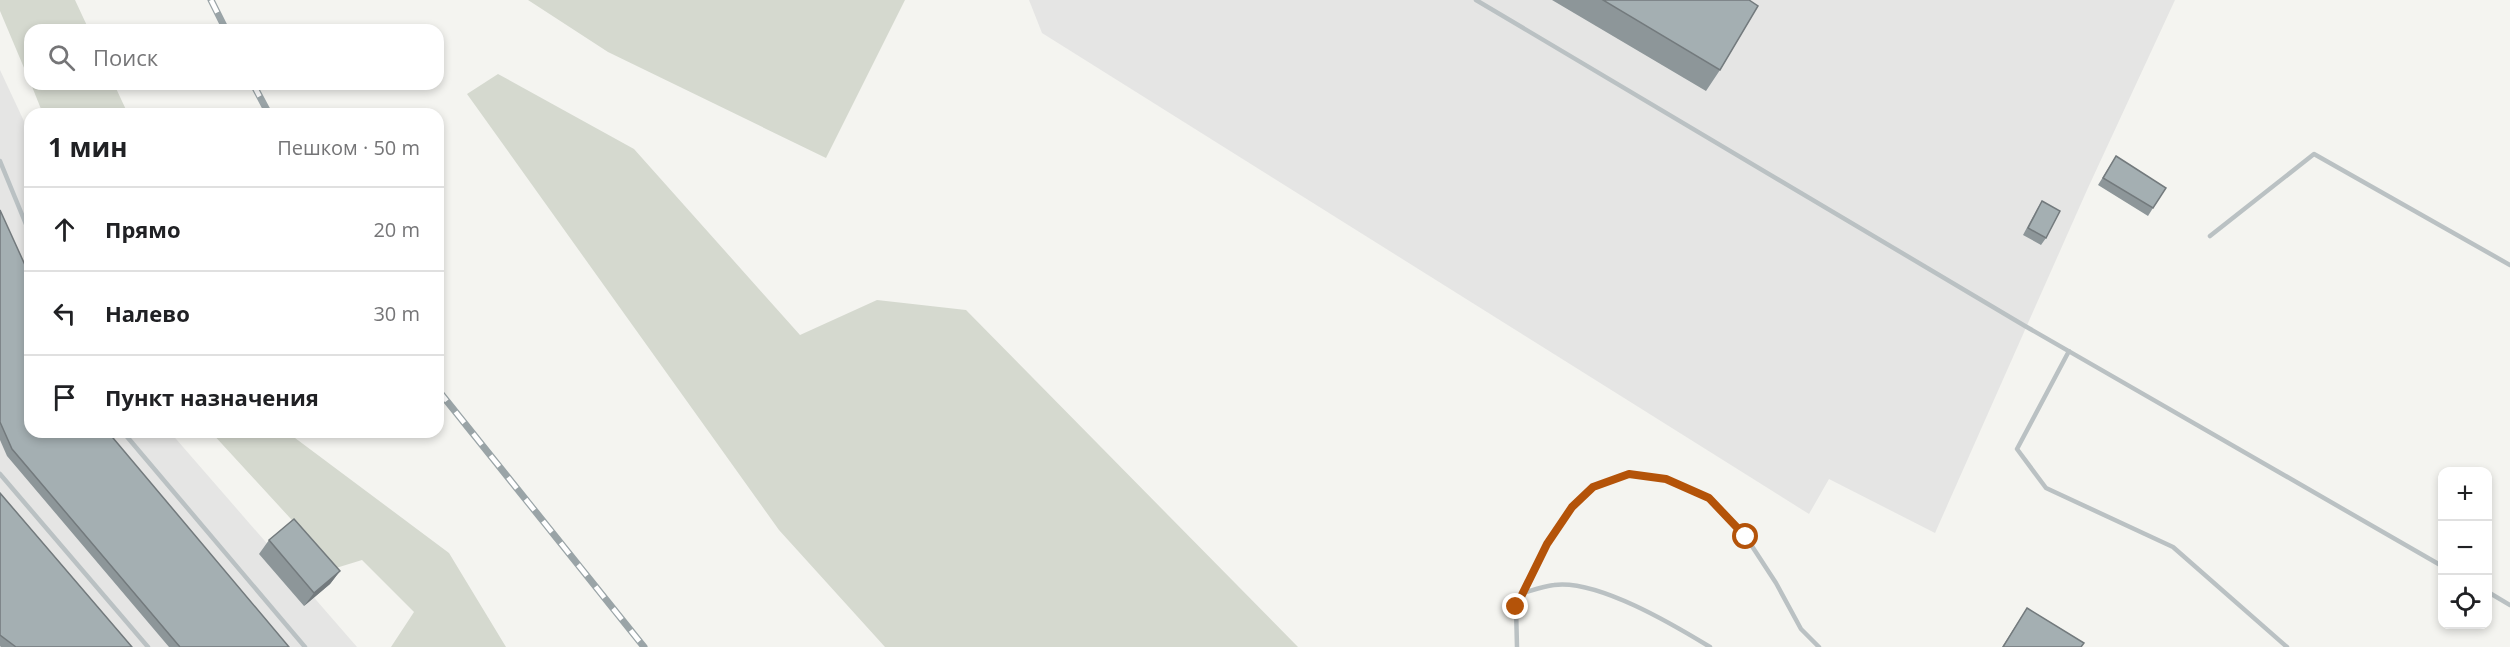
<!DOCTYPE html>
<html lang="ru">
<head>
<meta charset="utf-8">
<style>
	body { margin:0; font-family:"Open Sans",sans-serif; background:#f2f2f2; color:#202124 }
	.controls { position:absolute; right:18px; bottom:18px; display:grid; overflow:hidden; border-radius:12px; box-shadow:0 3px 9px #0003 }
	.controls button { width:54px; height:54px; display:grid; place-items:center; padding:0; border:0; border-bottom:2px solid #e0e0e0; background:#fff; color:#202124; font:30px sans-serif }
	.stop { position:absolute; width:18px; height:18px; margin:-14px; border:4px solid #b45309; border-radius:50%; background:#fff }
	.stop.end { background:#b45309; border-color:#fff; box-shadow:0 2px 6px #0008 }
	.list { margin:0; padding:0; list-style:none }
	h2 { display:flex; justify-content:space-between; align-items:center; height:78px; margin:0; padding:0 24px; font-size:26px }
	h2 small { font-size:20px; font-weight:400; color:#757577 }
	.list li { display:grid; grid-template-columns:39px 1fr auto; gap:18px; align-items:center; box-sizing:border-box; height:84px; padding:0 24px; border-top:2px solid #e0e0e0 }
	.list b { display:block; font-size:22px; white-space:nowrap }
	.list em { font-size:20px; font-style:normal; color:#757577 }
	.icon { flex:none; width:33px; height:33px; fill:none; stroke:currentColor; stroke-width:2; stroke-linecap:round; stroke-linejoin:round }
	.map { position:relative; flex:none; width:2510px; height:647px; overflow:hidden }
	.search { position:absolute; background:#fff; box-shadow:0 3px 9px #0003; left:24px; top:24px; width:420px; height:66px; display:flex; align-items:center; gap:15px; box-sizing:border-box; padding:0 21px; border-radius:18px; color:#757577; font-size:22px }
	.panel { position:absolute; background:#fff; box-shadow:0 3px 9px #0003; left:24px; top:108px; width:420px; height:330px; border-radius:18px }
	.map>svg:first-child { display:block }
	.built { fill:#e5e5e4 }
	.green { fill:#d5d9cf }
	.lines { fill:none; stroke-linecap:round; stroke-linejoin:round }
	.lane { stroke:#bac1c3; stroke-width:4.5 }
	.rail-casing { stroke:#9aa4a7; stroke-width:7 }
	.rail { stroke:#fff; stroke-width:4.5; stroke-dasharray:14; stroke-linecap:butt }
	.wall { fill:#8d9699 }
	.shaded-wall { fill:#737a7d }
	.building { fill:#a4afb2; stroke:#737a7d; stroke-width:1.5 }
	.route { stroke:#b45309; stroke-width:8 }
</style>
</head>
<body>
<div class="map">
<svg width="2510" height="647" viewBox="0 0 2510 647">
	<rect width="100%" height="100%" fill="#f4f4f0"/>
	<path class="built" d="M1029,0h1146l-88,190 -152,343 -106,-54 -20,35 -767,-481z
		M0,70l30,64v298h140l187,215h-357z"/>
	<path class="green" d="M0,0h75l14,30h-59v52l-30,-71z
		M528,0h377l-79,158 -218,-106z
		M498,74l136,75 166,186 77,-35 89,10 332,337h-413l-106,-117 -312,-436z
		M31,84h83l14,30h-85z
		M211,432h76l162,121 57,94h-115l23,-35 -52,-52 -26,8z"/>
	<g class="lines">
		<path class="lane" d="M1476,0l549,326 417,240
			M0,161l30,73
			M2210,236l104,-82 196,111
			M2069,351l-52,98 29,39 127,59 114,100
			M123,432l182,215
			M0,474l148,173
			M2488,592l22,13
			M1523,593c10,-3 21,-7 31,-8 43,-6 120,40 156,62
			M1517,647l-1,-40 31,-63 25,-37 21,-20 36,-13 37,5 43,19 37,39 30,46 25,46 18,18"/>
		<g class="rail-casing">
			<path id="rail" d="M211,0l15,30
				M253,84l16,30
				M438,390l206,257"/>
		</g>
		<use href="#rail" class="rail"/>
	</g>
	<path class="wall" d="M1552,0h197l-29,70 -14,21z
		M2116,156l37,52 -5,8 -50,-31z
		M2042,201l4,37 -5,7 -18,-10 14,-26z
		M0,210l30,222 259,215h-120l-162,-191 -7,-16z
		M0,493l132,154h-131l-1,-1z
		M269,540l71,31 -10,13 -26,22 -45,-52z
		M2027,608l54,39h-79z"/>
	<path class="shaded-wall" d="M340,571l-10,13 -26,22 10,-13z"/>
	<path class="building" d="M1603,0h146l9,6 -38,64z
		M2116,156l50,32 -13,20 -50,-30z
		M2042,201l18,10 -14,27 -18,-10z
		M0,210l30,66v156h78l181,215h-109l-168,-198 -12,-27z
		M0,493l132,154h-116l-16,-12z
		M294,519l46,52 -26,22 -45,-53z
		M2027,608l57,35 -3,4h-78z"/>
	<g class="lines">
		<path class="route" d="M1516,607l31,-63 25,-37 21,-20 36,-13 37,5 43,19 37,39"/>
	</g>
</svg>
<div class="controls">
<button>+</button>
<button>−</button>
<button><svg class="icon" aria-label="locate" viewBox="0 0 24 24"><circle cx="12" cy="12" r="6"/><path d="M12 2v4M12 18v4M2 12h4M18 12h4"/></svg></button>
</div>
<div class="stop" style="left:1746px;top:537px"></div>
<div class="stop end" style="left:1516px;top:607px"></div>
<div class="search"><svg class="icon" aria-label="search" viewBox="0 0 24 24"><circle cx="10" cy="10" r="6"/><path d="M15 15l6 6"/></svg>Поиск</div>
<section class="panel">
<h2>1 мин<small>Пешком · 50 m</small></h2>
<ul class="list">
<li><svg class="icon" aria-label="ahead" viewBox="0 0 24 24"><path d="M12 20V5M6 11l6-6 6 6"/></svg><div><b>Прямо</b></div><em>20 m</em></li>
<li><svg class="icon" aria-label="left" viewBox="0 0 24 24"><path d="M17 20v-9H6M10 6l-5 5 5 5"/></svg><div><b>Налево</b></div><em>30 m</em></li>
<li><svg class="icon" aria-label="arrive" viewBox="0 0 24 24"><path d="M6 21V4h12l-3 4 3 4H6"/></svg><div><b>Пункт назначения</b></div></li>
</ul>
</section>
</div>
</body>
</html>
